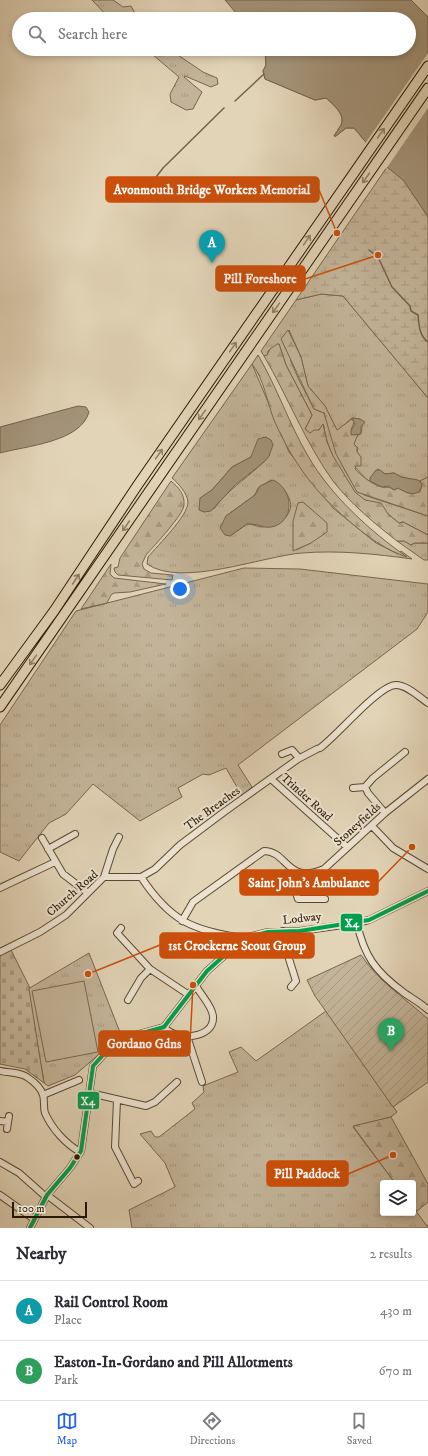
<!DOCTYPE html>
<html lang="en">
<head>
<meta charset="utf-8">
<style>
	body { margin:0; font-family:"IM FELL DW Pica",serif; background:#f2f2f3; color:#2b2b33 }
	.controls { position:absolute; right:12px; bottom:12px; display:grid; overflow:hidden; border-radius:4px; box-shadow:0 2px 6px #0003 }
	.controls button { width:36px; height:36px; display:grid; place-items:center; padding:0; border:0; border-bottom:1px solid #e1e1e2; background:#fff; color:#2b2b33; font:20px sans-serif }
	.scale { position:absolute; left:12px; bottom:10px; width:75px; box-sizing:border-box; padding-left:4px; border:2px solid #2c1904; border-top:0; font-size:11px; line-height:14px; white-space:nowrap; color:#2c1904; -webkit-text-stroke:3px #ece3d0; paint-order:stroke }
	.you { position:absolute; left:180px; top:589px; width:14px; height:14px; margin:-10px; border:3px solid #fff; border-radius:50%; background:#1a73e8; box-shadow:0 0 0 6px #1a73e833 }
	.badge { display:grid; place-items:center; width:26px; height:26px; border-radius:50%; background:#2563eb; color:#fff; font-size:13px; font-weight:700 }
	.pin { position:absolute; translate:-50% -33px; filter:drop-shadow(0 1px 2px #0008) }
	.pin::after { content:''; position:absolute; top:21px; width:14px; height:12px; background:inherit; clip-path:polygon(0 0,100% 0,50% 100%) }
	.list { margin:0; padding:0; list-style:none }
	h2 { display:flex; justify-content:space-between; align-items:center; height:52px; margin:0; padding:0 16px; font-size:17px }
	h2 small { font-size:13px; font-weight:400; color:#7c7c81 }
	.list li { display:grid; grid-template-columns:26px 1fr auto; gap:12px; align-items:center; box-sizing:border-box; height:60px; padding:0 16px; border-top:1px solid #e1e1e2 }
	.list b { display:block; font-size:15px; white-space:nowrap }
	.list p { margin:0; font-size:13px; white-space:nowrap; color:#7c7c81 }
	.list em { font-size:13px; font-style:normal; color:#7c7c81 }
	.icon { flex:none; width:22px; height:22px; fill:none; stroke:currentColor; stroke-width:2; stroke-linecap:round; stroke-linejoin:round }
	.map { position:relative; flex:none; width:428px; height:1228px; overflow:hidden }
	.search { position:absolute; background:#fff; box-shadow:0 2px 6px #0003; left:12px; right:12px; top:12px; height:44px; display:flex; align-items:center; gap:10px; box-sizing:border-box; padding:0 14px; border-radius:22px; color:#7c7c81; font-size:15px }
	.sheet { height:172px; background:#fff }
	nav { display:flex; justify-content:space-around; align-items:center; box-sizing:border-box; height:56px; border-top:1px solid #e1e1e2; background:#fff; font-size:11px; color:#7c7c81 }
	nav a { display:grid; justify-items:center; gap:2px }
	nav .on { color:#2563eb }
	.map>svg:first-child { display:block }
	.grass { fill:url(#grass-tufts); stroke:#78664e; fill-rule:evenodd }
	.forest { fill:url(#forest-firs); stroke:#78664e }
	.wetland { fill:url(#wetland-marsh); stroke:#78664e }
	.cemetery { fill:url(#cemetery-stones); stroke:#78664e }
	.garden { fill:url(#garden-furrows); stroke:#78664e }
	.pitch { fill:#c3b499; stroke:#78664e }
	.water { fill:#a4947a; stroke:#74634b }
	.pier { fill:#e2d4b7 }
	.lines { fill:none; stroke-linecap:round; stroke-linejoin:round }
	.stream { stroke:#74634b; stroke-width:1.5 }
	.minor-casing { stroke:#5a4831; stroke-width:8 }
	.highway-casing { stroke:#2c1904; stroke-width:11 }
	.minor { stroke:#ece3d0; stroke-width:6 }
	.highway { stroke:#e2d4b7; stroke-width:9 }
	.bus-1-casing { stroke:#ece3d0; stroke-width:7 }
	.bus-1 { stroke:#029f4d; stroke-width:4 }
	.oneway { stroke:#908066 }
	.bus-dot { fill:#2c1904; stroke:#ece3d0; stroke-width:1.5 }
	.labels { text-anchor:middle; stroke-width:4; stroke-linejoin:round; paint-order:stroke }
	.street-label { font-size:12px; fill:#2c1904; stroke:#ece3d0 }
	.leader { fill:none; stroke:#cc4f0b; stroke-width:1.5 }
	.callout-dot { fill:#cc4f0b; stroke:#ece3d0; stroke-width:1.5 }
	.callout { fill:#cc4f0b; stroke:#cc4f0b; stroke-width:1.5 }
	.callout-label { font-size:13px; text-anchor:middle; font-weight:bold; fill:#fff }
	.line-badge { stroke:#ece3d0; stroke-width:1.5 }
	.badge-label { font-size:11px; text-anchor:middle; font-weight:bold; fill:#fff }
</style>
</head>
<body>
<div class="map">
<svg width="428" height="1228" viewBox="0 0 428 1228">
	<defs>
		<pattern id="grass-tufts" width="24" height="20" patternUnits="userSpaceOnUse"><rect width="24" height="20" fill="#c3b499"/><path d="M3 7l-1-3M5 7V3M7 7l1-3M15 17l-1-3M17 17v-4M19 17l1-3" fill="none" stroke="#a89a82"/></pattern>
		<pattern id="forest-firs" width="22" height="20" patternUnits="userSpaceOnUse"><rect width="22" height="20" fill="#c3b499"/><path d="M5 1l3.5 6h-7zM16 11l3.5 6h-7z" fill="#a89a82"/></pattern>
		<pattern id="wetland-marsh" width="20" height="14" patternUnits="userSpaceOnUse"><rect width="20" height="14" fill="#c3b499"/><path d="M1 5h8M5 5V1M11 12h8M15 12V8" fill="none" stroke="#a89a82"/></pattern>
		<pattern id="cemetery-stones" width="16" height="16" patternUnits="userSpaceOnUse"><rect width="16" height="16" fill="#c3b499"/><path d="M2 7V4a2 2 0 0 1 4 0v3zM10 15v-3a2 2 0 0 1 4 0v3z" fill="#a89a82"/></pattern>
		<pattern id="garden-furrows" width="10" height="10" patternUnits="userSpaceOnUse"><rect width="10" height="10" fill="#c3b499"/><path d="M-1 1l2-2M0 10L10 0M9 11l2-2" fill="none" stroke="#a89a82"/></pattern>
	</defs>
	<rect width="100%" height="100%" fill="#e2d4b7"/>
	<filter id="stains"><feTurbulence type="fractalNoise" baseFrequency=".005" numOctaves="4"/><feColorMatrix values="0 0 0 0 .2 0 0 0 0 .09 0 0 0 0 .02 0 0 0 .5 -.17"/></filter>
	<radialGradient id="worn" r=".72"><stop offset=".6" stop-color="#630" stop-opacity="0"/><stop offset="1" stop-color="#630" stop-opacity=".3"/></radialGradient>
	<path class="grass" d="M92,0h21l10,7 8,-1 7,13h-28z
		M146,49h23l34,23 14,6 1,6 -7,3 -26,-11 -1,1 18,15 -9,17 -7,1 -15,-8 -1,-8 9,-17z
		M321,294l22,2 85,102v79l-8,4 -19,-4 -7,-4 -9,1 -7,-5 -7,8 -1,4 -3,-1 -12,-13 4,-12 -2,-3 1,-4 -4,-4c1,-8 3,-7 6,-10 3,-2 2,-12 0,-15l-8,-1 -15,13 -12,-25 -17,-20 -7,-29 -12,-27 2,32 8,18 15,29 10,4 20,56 10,16 10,10 64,21v19l-25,-13 -4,1 -11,-9 -9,-11c-5,-1 -11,-1 -16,-4 -17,-9 -38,-54 -39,-73l-1,-2 -4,6 -9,3 -5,-4 7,-14 -26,-50 -7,-21 -11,7 -1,5h-3l-3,-5 35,-51z
		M252,364l37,88 44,56 43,35 22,11 3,-3 11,8c-36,-5 -74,-9 -110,-6 -39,3 -121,35 -155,11l1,-7c10,-12 40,-41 40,-55 -1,-9 -9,-18 -16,-24zM263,437l6,2v17c-17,20 -41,32 -55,53l-12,-12 10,-7 20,-23 19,-10zM271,480l3,1c4,4 10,8 13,13 12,20 -8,31 -25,33 -5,0 -9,-3 -15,-3l-17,12 -4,-20 29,-21 3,-7zM303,502l18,17 -10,24 -15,7z
		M397,541h7l7,4 3,-2h14v17h-4z
		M244,568l56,1 128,15v28l-11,17 -179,136 14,22 -10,9 -16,-28 -17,7 -6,-1 -25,14 4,9 -42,24 -47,-37 -27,30 -17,9 -30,38 -19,-9v-127l76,-114z
		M89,953l34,87 -26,16 -22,19 -27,11 -4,-3 -16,-94z
		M326,1011l71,101 -6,5 -38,10 42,56h-12v30h30v-6l14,19 1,-1v3h-296l-3,-18 46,-23 -10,-24 -25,-29 11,-3 4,6h4l36,-28 -3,-6 12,-11 -1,-6 35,-14 -9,-20 12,-5 15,14z"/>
	<path class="forest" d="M288,330l13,27 7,29 17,20 12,24 15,-11 2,3 -3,8 3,5 4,-1 -4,10 3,3v5l4,5v9h-5l-1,3c7,7 16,15 27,18 5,1 7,-1 12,3l4,-2 10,5 12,-1 2,-8 -2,-3 8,-4v39l-71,-24 -21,-38 -12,-41 -10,-4 -33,-70z
		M277,344h2l7,21 26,50 -7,14 5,4 4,-3h5l4,-6 4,18 6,14 22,36 10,8 16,3 7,11 11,9 4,-1 25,13v8h-14l-3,2 -7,-4h-7c-23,-18 -46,-37 -64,-60 -28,-39 -45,-84 -69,-125l3,-1 3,-6z
		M258,355c19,32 31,69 50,101 23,40 62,75 99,101 -21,-7 -36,-18 -52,-31 -38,-31 -61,-61 -81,-106 -7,-18 -10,-41 -22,-56z
		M171,481c7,6 14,13 13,24 0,9 -30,41 -38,50l-4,9 2,5 7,4 22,2 -1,5 -54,-5 -3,-3 -1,-4 4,-1 2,-9z
		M303,502l24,21v9l-16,11 -18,8v-30l5,-18z
		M111,564l-1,10 4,4 52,6 -36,8 -16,1 -3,2 -4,8 -26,6z
		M391,1117l37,67v18l-11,9 -4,-4v-24h-18l-42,-57z"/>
	<path class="wetland" d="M265,49l163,110v239l-85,-102 -22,-2 -25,6 91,-133 -33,-39h-8l-10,8h-2c2,-4 5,-7 7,-11 5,-10 -8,-21 -15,-27l-11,2 -50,-21 -2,-8 3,-6z"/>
	<path class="cemetery" d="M11,950l19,38 -1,1 15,94 -19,-14 -25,-5v-109z"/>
	<path class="garden" d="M361,955c18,27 44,43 67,64v63l-35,25 -78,-111 -8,-16z"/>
	<path class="pitch" d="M84,981l14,71 -52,10 -14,-71z"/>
	<path class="water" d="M225,0h186l17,17v200l-24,-36 -17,-14 -33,-39h-8l-10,8h-2c2,-4 5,-7 7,-11 5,-10 -8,-21 -15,-27l-11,2 -50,-21 -2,-8 3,-6 -1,-16h144v-30h-168z
		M78,406l8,1 3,5c-8,30 -63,34 -89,41v-26z
		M352,418l8,1 5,3 -4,5v7l-10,1v-4l4,-7z
		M266,437l5,3 2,5 -4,11 -5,6 -29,23 -24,26 -7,1 -5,-2 1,-12 12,-8 20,-23 19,-10 7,-18z
		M380,470l5,4 9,-1 7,4 17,3 4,4c-2,14 -14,10 -24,4l-4,2 -5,-4 -7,1 -12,-6v-3l6,-8z
		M273,480c19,8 23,38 2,46 -10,4 -18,-3 -28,-2l-17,12 -5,-1 -5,-7 6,-12 29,-21 5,-9z"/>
	<path class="pier" d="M428,53v55l-42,61 -22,-24z"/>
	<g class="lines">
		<path class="stream" d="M235,101l29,-27
			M144,193l19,-25 61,-60
			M369,250l9,7 14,30 18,19 1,5 7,4c1,9 1,21 10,27"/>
		<g class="minor-casing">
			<path id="minor" d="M320,748c17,-12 59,-63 76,-63 11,0 23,12 32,18
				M282,754l10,-4 7,8
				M271,779l76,68
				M353,788l12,-1
				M385,813l-17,-20 -3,-6 8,-9 32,-26
				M372,826l21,22 35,21
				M42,838l21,36 25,19
				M48,849l27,-15
				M296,872l-2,15 4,12h27
				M104,877l9,-28 6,-12
				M141,877l14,-8 25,-24 44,-33 74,-53 19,-10
				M141,877c29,44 52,54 103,61
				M0,888l55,-26
				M182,921l11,-19 71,-51c24,0 22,34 60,18l61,-56 43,-34
				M357,923c7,33 19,49 46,69 8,6 18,11 25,18
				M121,928l-4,5 33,36 39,26
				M283,931l1,12 12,38 -5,6
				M0,952l40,-20 26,-17 38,-38h37
				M128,1000l13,-22 9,-9
				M164,1027c11,14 51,13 49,-11 -1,-10 -12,-21 -17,-30
				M187,1036l15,46
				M0,1071c9,2 19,1 27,6 6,4 14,11 16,18 2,6 0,12 2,18 7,16 21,31 35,39
				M90,1093l56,13 9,-4 22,-20
				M43,1095l36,-15
				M117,1100l-2,47 19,37 4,-3
				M0,1121l8,1
				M7,1129l2,-13
				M0,1162l19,11 27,24
				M0,1195l34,24
				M47,1195l43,33
				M30,1228l17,-33 23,-27 11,-17 12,-85 11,-12 35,-20 25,-7 43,-56 37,-33 24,-6 32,-1 57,-8 12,-3 59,-29"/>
		</g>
		<g class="highway-casing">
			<path id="highway" d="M0,685l54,-74 83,-125 291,-420
				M0,707l428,-619"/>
		</g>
		<use href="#minor" class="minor"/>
		<use href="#highway" class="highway"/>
		<g class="bus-1-casing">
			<path id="bus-1" d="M30,1228l17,-33 23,-27 11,-17 12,-85 11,-12 35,-20 25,-7 43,-56 37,-33 24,-6 32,-1 69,-11 59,-29"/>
		</g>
		<use href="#bus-1" class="bus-1"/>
	</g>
	<defs><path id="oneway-shaft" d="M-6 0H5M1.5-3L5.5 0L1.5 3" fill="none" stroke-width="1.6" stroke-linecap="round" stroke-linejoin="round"/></defs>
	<g class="oneway">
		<use href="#oneway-shaft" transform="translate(381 133) rotate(-55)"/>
		<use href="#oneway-shaft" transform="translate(366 178) rotate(125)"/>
		<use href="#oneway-shaft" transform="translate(307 240) rotate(-55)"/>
		<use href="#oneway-shaft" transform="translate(276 308) rotate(125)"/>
		<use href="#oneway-shaft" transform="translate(233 347) rotate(-55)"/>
		<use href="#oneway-shaft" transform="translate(202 415) rotate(125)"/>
		<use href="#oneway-shaft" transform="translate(159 454) rotate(-55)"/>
		<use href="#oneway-shaft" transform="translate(126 526) rotate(124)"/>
		<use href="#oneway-shaft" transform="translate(76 579) rotate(-57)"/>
		<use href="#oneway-shaft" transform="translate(33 660) rotate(125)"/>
	</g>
	<circle class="bus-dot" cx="77" cy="1157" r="3.5"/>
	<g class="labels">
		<g class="street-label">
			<text transform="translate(307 797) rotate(42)" y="4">Trinder Road</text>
			<text transform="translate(212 808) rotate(-36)" y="4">The Breaches</text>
			<text transform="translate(357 824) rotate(-42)" y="4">Stoneyfields</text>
			<text transform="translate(72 893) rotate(-41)" y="4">Church Road</text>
			<text transform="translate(302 918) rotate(-6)" y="4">Lodway</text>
		</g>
	</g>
	<path class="leader" d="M337 233L319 190M378 255L305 279M412 847L378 882M88 974L160 945M193 985L190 1043M393 1155L348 1174"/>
	<g class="callout-dot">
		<circle cx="337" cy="233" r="4"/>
		<circle cx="378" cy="255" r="4"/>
		<circle cx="412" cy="847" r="4"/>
		<circle cx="88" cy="974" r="4"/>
		<circle cx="193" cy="985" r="4"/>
		<circle cx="393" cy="1155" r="4"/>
	</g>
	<g class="callout">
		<rect x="106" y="177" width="213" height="25" rx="4"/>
		<rect x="216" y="266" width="89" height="25" rx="4"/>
		<rect x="240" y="870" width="138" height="25" rx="4"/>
		<rect x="160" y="933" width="154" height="25" rx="4"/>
		<rect x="99" y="1031" width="91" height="25" rx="4"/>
		<rect x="267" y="1161" width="81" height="25" rx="4"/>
	</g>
	<g class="callout-label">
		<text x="212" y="194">Avonmouth Bridge Workers Memorial</text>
		<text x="260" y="283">Pill Foreshore</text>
		<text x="309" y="887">Saint John's Ambulance</text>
		<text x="237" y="950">1st Crockerne Scout Group</text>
		<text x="144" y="1048">Gordano Gdns</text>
		<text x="307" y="1178">Pill Paddock</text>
	</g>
	<g class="line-badge">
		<rect x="340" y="913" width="23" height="19" rx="4" fill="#029f4d"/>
		<rect x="77" y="1091" width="23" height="19" rx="4" fill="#029f4d"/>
	</g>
	<g class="badge-label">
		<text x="352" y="927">X4</text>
		<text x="88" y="1105">X4</text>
	</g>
	<rect width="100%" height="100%" filter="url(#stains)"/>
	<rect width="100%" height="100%" fill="url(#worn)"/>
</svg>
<div class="controls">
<button><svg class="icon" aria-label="layers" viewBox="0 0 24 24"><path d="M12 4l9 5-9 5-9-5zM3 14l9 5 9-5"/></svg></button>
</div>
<div class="scale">100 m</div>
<div class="you"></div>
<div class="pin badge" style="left:212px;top:263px;background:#0f9aa8">A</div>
<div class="pin badge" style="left:391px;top:1051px;background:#2e9e5b">B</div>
<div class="search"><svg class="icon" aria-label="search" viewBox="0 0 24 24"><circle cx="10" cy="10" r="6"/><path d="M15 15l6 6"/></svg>Search here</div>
</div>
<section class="sheet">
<h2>Nearby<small>2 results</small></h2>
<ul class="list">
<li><span class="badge" style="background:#0f9aa8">A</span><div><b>Rail Control Room</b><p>Place</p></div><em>430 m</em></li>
<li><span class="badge" style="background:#2e9e5b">B</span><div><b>Easton-In-Gordano and Pill Allotments</b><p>Park</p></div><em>670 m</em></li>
</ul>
</section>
<nav>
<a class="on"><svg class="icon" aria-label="map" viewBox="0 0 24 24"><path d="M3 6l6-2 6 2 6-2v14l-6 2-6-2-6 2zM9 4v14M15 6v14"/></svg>Map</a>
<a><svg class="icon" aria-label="directions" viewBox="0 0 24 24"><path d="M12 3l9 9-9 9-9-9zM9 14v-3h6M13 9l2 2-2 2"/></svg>Directions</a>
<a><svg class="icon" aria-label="saved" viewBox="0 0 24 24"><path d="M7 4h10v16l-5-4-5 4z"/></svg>Saved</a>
</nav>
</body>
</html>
